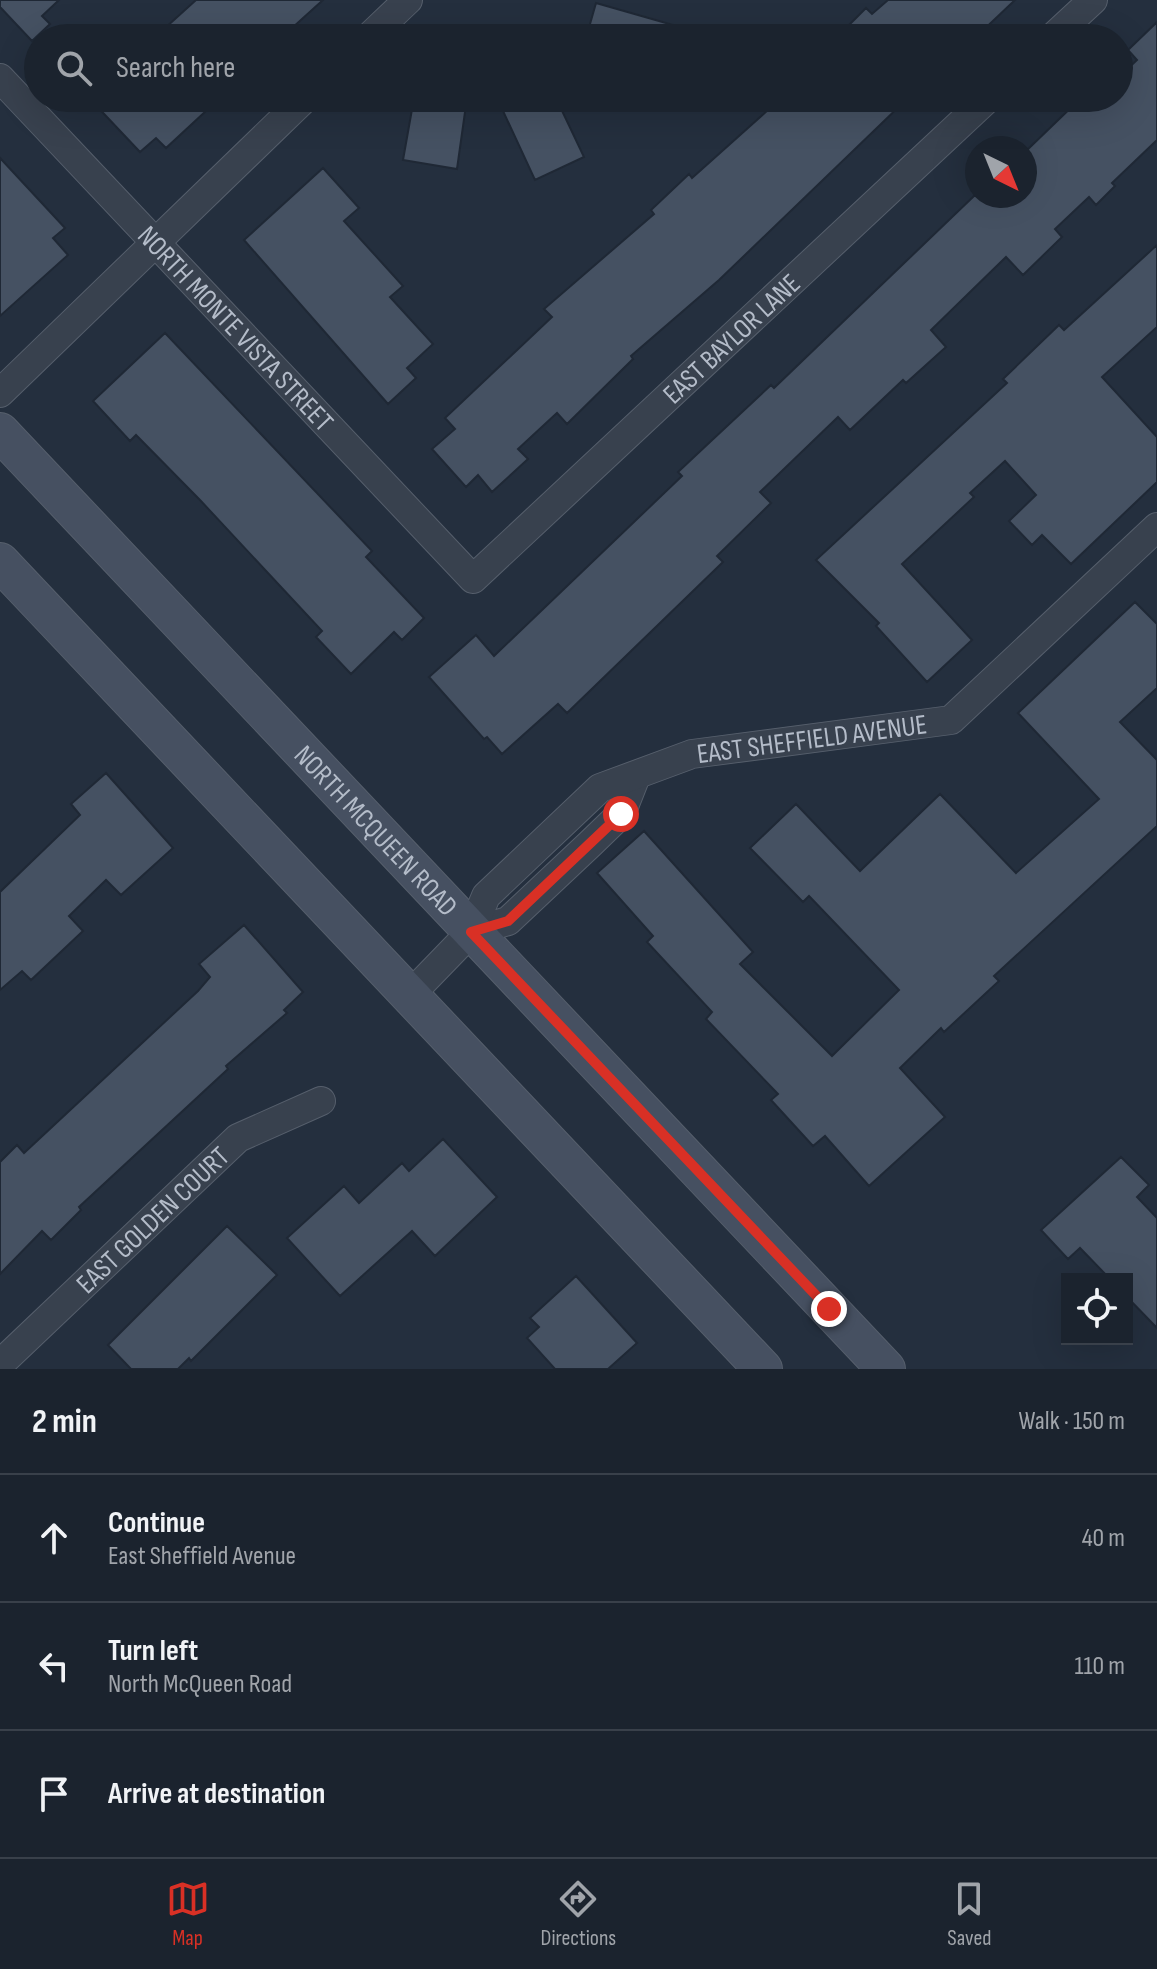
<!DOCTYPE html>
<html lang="en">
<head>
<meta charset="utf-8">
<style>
	body { margin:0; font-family:"Sofia Sans Condensed",sans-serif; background:#282f3a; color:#f1f3f6 }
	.controls { position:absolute; right:24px; bottom:24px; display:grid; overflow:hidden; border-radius:0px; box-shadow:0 8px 32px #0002 }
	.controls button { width:72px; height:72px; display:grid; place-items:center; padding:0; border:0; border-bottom:2px solid #39404a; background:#1b232e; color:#f1f3f6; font:40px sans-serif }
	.compass { position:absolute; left:965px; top:136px; width:72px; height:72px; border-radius:50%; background:#1b232e; box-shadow:0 8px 32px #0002; rotate:137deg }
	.stop { position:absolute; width:24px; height:24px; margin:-18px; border:6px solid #d93025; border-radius:50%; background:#fff }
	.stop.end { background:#d93025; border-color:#fff; box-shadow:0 2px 8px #0008 }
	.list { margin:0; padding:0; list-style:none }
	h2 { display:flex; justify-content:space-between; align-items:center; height:104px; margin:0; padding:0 32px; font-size:34px }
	h2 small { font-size:26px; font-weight:400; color:#a0a4aa }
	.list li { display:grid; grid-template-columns:52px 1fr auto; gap:24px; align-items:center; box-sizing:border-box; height:128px; padding:0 32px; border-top:2px solid #39404a }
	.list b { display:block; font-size:30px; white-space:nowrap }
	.list p { margin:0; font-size:26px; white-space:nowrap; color:#a0a4aa }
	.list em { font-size:26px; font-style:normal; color:#a0a4aa }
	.icon { flex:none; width:44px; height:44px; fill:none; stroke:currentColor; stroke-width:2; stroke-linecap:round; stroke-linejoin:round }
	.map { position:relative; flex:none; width:1157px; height:1369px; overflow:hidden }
	.search { position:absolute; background:#1b232e; box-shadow:0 8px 32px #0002; left:24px; right:24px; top:24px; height:88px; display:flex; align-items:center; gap:20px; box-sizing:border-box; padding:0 28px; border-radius:44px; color:#a0a4aa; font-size:30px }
	.sheet { height:488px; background:#1b232e }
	nav { display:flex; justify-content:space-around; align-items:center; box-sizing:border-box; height:112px; border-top:2px solid #39404a; background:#1b232e; font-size:22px; color:#a0a4aa }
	nav a { display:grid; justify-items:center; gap:4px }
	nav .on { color:#d93025 }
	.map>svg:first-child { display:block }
	.building { fill:#455162; stroke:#1f2835; stroke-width:2 }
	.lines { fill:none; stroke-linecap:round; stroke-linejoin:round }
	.street-casing { stroke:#565f6c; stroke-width:30 }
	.secondary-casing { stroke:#565f6c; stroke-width:40 }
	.street { stroke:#38414e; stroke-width:28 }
	.secondary { stroke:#465061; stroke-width:38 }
	.route { stroke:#d93025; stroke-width:10 }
	.labels { text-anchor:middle; stroke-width:8; stroke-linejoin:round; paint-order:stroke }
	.street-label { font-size:28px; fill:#b4bcc9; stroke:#1d2633 }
</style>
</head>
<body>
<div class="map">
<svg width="1157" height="1369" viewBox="0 0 1157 1369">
	<rect width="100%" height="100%" fill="#242f3e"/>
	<path class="building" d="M0,0h59l-17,16 8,8 -18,17 -32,-34z
		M196,0h127l-42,38h-127z
		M888,0h127l-40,38h-139l30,-30 6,6z
		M596,3l98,28 -1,7h-107z
		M1157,22v118l-45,43 3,3 -19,19 -7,-8 -34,32 7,8 -39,38 -17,-18 -75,73 15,17 -40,36 -3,-3 -53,50 -12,-13 -78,75 11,11 -54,53 6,6 -156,151 -9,-9 -56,50 -15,-17 -3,2 -55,-62 47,-42 18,21 188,-180 -4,-4 32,-30 61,-57 3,3 200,-192h51v-44l56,-54h38v-21l18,-17 -9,-10z
		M89,98h131l-54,50 -10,-10 -16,14z
		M414,98h53l-10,71 -54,-9z
		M497,98h59l28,59 -49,23z
		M757,98h151l-189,182 -88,76 2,3 -66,65 -10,-11 -39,36 10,10 -36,33 -14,-17 -12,12 -34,-38 23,-20 -10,-11 107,-101 -8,-8 110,-95 -3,-4 38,-36 3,4 76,-68z
		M0,158l65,70 -12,10 15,17 -68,61z
		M323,168l36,40 -15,13 59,65 -13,11 43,47 -26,24 9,10 -28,26 -144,-164z
		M1157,245v82l-55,50 55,60v45l-86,82 -29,-29 -10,10 -23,-24 27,-26 -31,-34 -35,32 4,4 -72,67 70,76 -45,42 -51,-56 3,-3 -63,-63 191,-177 -4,-4 56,-54 5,5z
		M165,333l207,218 -6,6 58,61 -22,22 -8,-8 -43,42 -35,-37 6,-6 -122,-131 -64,-65 -6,6 -37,-40z
		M1135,602l22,22v64l-37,34 37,38v66l-163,150 5,5 -55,51 -3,-4 -41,40 45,49 -76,69 -44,-50 -12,10 -42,-46 7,-6 -72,-75 6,-7 -65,-70 6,-6 -56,-63 47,-42 109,121 -13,12 92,92 67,-66 -90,-94 -6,6 -53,-54 46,-44 64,67 80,-77 76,79 83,-74 -81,-86z
		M106,773l67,75 -52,47 -15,-15 -37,36 14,15 -52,49 -9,-9 -22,19v-98l80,-77 -9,-11z
		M244,925l59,67 -19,18 3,3 -61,53 2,3 -149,138 2,3 -30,30 -9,-9 -42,43v-112l17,-17 7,8 174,-162 12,-14 -11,-13z
		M443,1139l54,58 -62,59 -23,-25 -72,65 -53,-58 57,-52 15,17 43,-40 7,8z
		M1121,1157l28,28 -12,12 20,21v110l-30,-31v-18h-17l-30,-31 -12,11 -27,-29z
		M227,1226l50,49 -86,86 -2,-3 -11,11h-47l-23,-24z
		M576,1276l61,67 -29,26h-53l-28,-31 12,-11 -9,-9z"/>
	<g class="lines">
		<g class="street-casing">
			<g id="street">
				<path d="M368,38l40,-38"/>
				<path d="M1052,38l41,-38"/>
				<path id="s1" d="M0,78l473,501 515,-481"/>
				<path d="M0,393l305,-295"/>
				<path d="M471,932l37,-11 83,-78 30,-29 15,-38"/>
				<path id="s2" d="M409,996l62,-64 15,-36 114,-108 92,-34 259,-34 206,-193"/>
				<path id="s3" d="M0,1364l238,-226 83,-37"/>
			</g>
		</g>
		<g class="secondary-casing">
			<g id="secondary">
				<path id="s4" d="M0,432l886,937"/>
				<path d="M0,562l763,807"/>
			</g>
		</g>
		<use href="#street" class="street"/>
		<use href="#secondary" class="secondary"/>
	</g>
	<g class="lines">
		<path class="route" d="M621,814l-113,107 -37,11 358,377"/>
	</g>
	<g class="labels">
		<g class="street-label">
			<text dy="10" stroke="none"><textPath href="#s1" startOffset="344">NORTH MONTE VISTA STREET</textPath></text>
			<text dy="10" stroke="none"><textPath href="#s1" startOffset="1042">EAST BAYLOR LANE</textPath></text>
			<text dy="10" stroke="none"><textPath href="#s2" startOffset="504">EAST SHEFFIELD AVENUE</textPath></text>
			<text dy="10" stroke="none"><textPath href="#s4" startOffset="548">NORTH MCQUEEN ROAD</textPath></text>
			<text dy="10" stroke="none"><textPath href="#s3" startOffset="210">EAST GOLDEN COURT</textPath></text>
		</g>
	</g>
</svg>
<div class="controls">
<button><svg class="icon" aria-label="locate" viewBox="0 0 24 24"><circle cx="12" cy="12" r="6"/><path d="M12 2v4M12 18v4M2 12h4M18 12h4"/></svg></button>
</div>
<svg class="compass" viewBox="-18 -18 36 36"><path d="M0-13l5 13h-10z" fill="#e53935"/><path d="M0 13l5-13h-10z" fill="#a0a4aa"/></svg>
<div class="stop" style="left:621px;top:814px"></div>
<div class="stop end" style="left:829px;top:1309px"></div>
<div class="search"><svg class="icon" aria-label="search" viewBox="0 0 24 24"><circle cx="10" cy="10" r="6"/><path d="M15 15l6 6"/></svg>Search here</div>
</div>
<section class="sheet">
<h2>2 min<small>Walk · 150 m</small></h2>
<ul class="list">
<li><svg class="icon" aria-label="ahead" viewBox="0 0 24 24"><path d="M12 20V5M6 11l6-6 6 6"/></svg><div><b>Continue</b><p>East Sheffield Avenue</p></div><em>40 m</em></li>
<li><svg class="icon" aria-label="left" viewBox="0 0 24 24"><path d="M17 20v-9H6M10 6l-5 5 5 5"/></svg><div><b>Turn left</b><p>North McQueen Road</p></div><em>110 m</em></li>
<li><svg class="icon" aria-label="arrive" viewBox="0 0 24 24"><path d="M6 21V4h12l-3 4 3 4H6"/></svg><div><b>Arrive at destination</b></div></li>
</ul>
</section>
<nav>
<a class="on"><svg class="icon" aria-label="map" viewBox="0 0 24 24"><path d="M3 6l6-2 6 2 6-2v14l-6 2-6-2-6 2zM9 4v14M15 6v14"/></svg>Map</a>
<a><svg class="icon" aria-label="directions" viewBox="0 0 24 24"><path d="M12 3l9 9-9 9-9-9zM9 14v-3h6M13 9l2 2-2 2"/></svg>Directions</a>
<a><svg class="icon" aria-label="saved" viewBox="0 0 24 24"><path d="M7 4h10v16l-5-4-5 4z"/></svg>Saved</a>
</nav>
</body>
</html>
